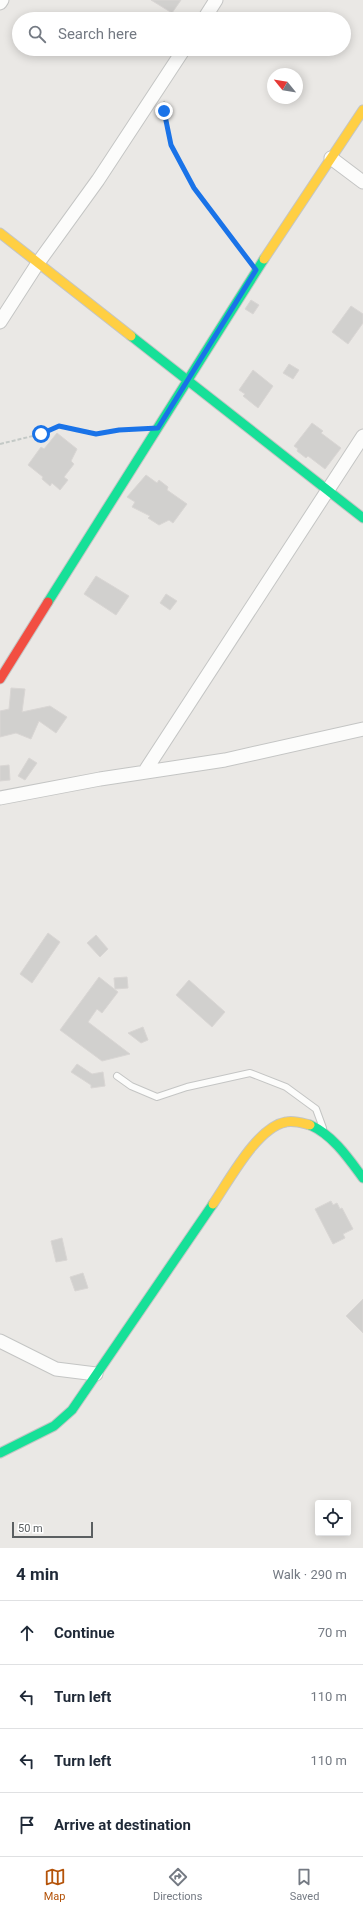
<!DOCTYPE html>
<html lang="en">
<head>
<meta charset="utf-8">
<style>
	body { margin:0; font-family:Roboto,sans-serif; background:#f6f6f7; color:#1f2937 }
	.controls { position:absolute; right:12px; bottom:12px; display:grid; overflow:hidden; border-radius:4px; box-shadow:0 2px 10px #0003 }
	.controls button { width:36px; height:36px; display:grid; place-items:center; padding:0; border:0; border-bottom:1px solid #e0e1e3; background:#fff; color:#1f2937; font:20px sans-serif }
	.compass { position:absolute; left:267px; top:68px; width:36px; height:36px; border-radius:50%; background:#fff; box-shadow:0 2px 10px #0003; rotate:300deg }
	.scale { position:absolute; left:12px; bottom:10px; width:81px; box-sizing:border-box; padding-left:4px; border:2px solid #5b5f61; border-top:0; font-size:11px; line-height:14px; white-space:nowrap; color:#5b5f61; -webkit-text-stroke:3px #fff; paint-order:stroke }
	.stop { position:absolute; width:12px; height:12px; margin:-9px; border:3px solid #1a73e8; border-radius:50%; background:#fff }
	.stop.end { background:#1a73e8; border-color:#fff; box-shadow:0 1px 4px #0008 }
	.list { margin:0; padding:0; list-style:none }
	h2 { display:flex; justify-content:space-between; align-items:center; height:52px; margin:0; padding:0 16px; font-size:17px }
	h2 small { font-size:13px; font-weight:400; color:#747a83 }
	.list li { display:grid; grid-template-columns:26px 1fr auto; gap:12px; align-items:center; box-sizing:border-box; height:64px; padding:0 16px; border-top:1px solid #e0e1e3 }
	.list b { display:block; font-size:15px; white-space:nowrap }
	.list em { font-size:13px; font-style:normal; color:#747a83 }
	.icon { flex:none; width:22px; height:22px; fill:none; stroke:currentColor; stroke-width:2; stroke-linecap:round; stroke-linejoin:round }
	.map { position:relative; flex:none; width:363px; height:1548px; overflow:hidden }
	.search { position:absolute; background:#fff; box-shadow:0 2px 10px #0003; left:12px; right:12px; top:12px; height:44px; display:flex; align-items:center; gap:10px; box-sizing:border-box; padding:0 14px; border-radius:22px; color:#747a83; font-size:15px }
	.sheet { height:308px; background:#fff }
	nav { display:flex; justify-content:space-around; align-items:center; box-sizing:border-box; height:56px; border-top:1px solid #e0e1e3; background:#fff; font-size:11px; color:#747a83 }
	nav a { display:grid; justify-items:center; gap:2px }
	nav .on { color:#b45309 }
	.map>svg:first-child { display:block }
	.building { fill:#d1d0ce; stroke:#d9d6d4 }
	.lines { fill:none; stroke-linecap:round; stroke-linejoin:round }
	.lane-casing { stroke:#c4c5c4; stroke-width:8 }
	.street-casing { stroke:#c4c5c4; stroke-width:15 }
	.fast-casing { stroke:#c4c5c4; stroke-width:11 }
	.slow-casing { stroke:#c4c5c4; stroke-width:11 }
	.jam-casing { stroke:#c4c5c4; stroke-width:11 }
	.path { stroke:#c4c9c6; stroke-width:2; stroke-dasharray:4 2; stroke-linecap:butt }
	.lane { stroke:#fcfcfb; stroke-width:6 }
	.street { stroke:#fcfcfb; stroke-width:13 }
	.fast { stroke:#16e098; stroke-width:9 }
	.slow { stroke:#ffcf43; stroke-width:9 }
	.jam { stroke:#f24e42; stroke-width:9 }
	.route { stroke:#1a73e8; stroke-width:5 }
</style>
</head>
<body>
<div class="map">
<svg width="363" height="1548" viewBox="0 0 363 1548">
	<rect width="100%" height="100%" fill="#eae8e5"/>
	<path class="building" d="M151,0h30l-9,13z
		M251,300l8,5 -6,9 -8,-5z
		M351,306l12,8v9l-15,21 -16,-12z
		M289,364l10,6 -6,9 -10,-6z
		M253,370l20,16 -15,22 -15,-12 2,-2 -6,-4z
		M312,423l11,8 -2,2 20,15 -16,21 -17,-13 -2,2 -9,-7 1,-2 -4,-3z
		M57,433l20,16 -6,12 3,3 -10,13 4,3 -8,10 -8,-7 -2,3 -8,-7 1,-2 -15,-12 13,-18 3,2z
		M146,475l11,8 2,-3 9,7 -1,3 20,14 -14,19 -4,-3 -10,5 -11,-7 2,-2 -18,-9 3,-5 -8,-5z
		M96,576l33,20 -13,19 -32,-21z
		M166,594l11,7 -7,9 -10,-7z
		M11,688l14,1 -3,23 28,-6 17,11 -11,16 -17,-12 -8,18 -15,-6 -16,4v-26l9,-2z
		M29,758l8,5 -12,17 -7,-4z
		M9,765l1,15 -10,1v-15z
		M48,933l12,9 -28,41 -12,-9z
		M96,935l12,14 -8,8 -13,-14z
		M99,977l19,15 -16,21 -5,-4 -9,13 42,32 -28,7 -42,-31z
		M127,977l1,11 -13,1 -1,-11z
		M189,980l36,32 -13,15 -36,-32z
		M143,1027l5,13 -7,3 -13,-10z
		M77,1064l15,10 11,-2 2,14 -14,2v-3l-20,-13z
		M331,1201l2,4 4,-2 3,6 2,-1 11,21 -10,5 2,4 -12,6 -18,-35z
		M62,1238l5,22 -11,2 -5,-21z
		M83,1273l5,15 -13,3 -5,-14z
		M363,1299v34l-17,-17z"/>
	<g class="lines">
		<g class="lane-casing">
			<path id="lane" d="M117,1076l14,10 26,11 30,-10 63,-14 36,14 30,22 7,19"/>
		</g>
		<g class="street-casing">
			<path id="street" d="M0,3l2,-3
				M204,19l12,-19
				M331,158l32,24
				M0,322l38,-59 60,-83 86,-131
				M145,771l218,-335
				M0,798l100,-19 125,-19 138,-31
				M0,1341l56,28 40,5"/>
		</g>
		<g class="fast-casing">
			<path id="fast" d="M131,336l232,182
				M48,602l216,-343
				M310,1125c23,10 39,34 53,53
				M0,1453l54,-27 18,-16 141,-206"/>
		</g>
		<g class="slow-casing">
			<path id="slow" d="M0,233l131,103
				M264,259l99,-149
				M213,1204c16,-23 44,-77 73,-82 8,-2 16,1 24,3"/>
		</g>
		<g class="jam-casing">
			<path id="jam" d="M0,679l48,-77"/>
		</g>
		<path class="path" d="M164,101l7,44 23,43 54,70
			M0,444l41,-10 18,-8 37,8 23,-4 22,-1"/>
		<use href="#lane" class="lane"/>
		<use href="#street" class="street"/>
		<use href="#fast" class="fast"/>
		<use href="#slow" class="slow"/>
		<use href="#jam" class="jam"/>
	</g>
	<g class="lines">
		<path class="route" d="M41,434l18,-8 37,8 23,-4 39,-2 98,-158 -62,-82 -23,-43 -7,-34"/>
	</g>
</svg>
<div class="controls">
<button><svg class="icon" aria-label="locate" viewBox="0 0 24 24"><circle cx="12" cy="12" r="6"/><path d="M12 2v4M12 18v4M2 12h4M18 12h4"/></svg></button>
</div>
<svg class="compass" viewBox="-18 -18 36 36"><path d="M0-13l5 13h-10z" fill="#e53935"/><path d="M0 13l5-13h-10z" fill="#747a83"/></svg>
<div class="scale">50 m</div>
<div class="stop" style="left:41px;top:434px"></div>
<div class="stop end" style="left:164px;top:111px"></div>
<div class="search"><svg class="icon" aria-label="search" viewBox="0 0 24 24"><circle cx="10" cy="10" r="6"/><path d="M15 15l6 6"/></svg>Search here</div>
</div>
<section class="sheet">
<h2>4 min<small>Walk · 290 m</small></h2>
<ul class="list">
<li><svg class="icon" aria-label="ahead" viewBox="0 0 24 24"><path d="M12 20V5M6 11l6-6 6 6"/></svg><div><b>Continue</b></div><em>70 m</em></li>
<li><svg class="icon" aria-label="left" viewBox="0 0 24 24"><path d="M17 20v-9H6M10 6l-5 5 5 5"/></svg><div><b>Turn left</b></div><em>110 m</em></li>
<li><svg class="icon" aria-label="left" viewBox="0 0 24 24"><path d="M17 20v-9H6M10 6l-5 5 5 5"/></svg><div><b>Turn left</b></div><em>110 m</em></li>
<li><svg class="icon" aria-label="arrive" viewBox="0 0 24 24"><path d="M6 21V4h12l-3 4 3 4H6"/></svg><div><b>Arrive at destination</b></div></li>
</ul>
</section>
<nav>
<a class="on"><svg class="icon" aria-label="map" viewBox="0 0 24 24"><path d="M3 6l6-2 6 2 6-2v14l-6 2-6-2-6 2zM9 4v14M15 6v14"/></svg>Map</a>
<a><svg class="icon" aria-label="directions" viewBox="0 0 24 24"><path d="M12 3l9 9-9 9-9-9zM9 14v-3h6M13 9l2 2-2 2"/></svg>Directions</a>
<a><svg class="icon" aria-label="saved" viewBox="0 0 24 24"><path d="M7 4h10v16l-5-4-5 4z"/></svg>Saved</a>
</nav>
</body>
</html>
